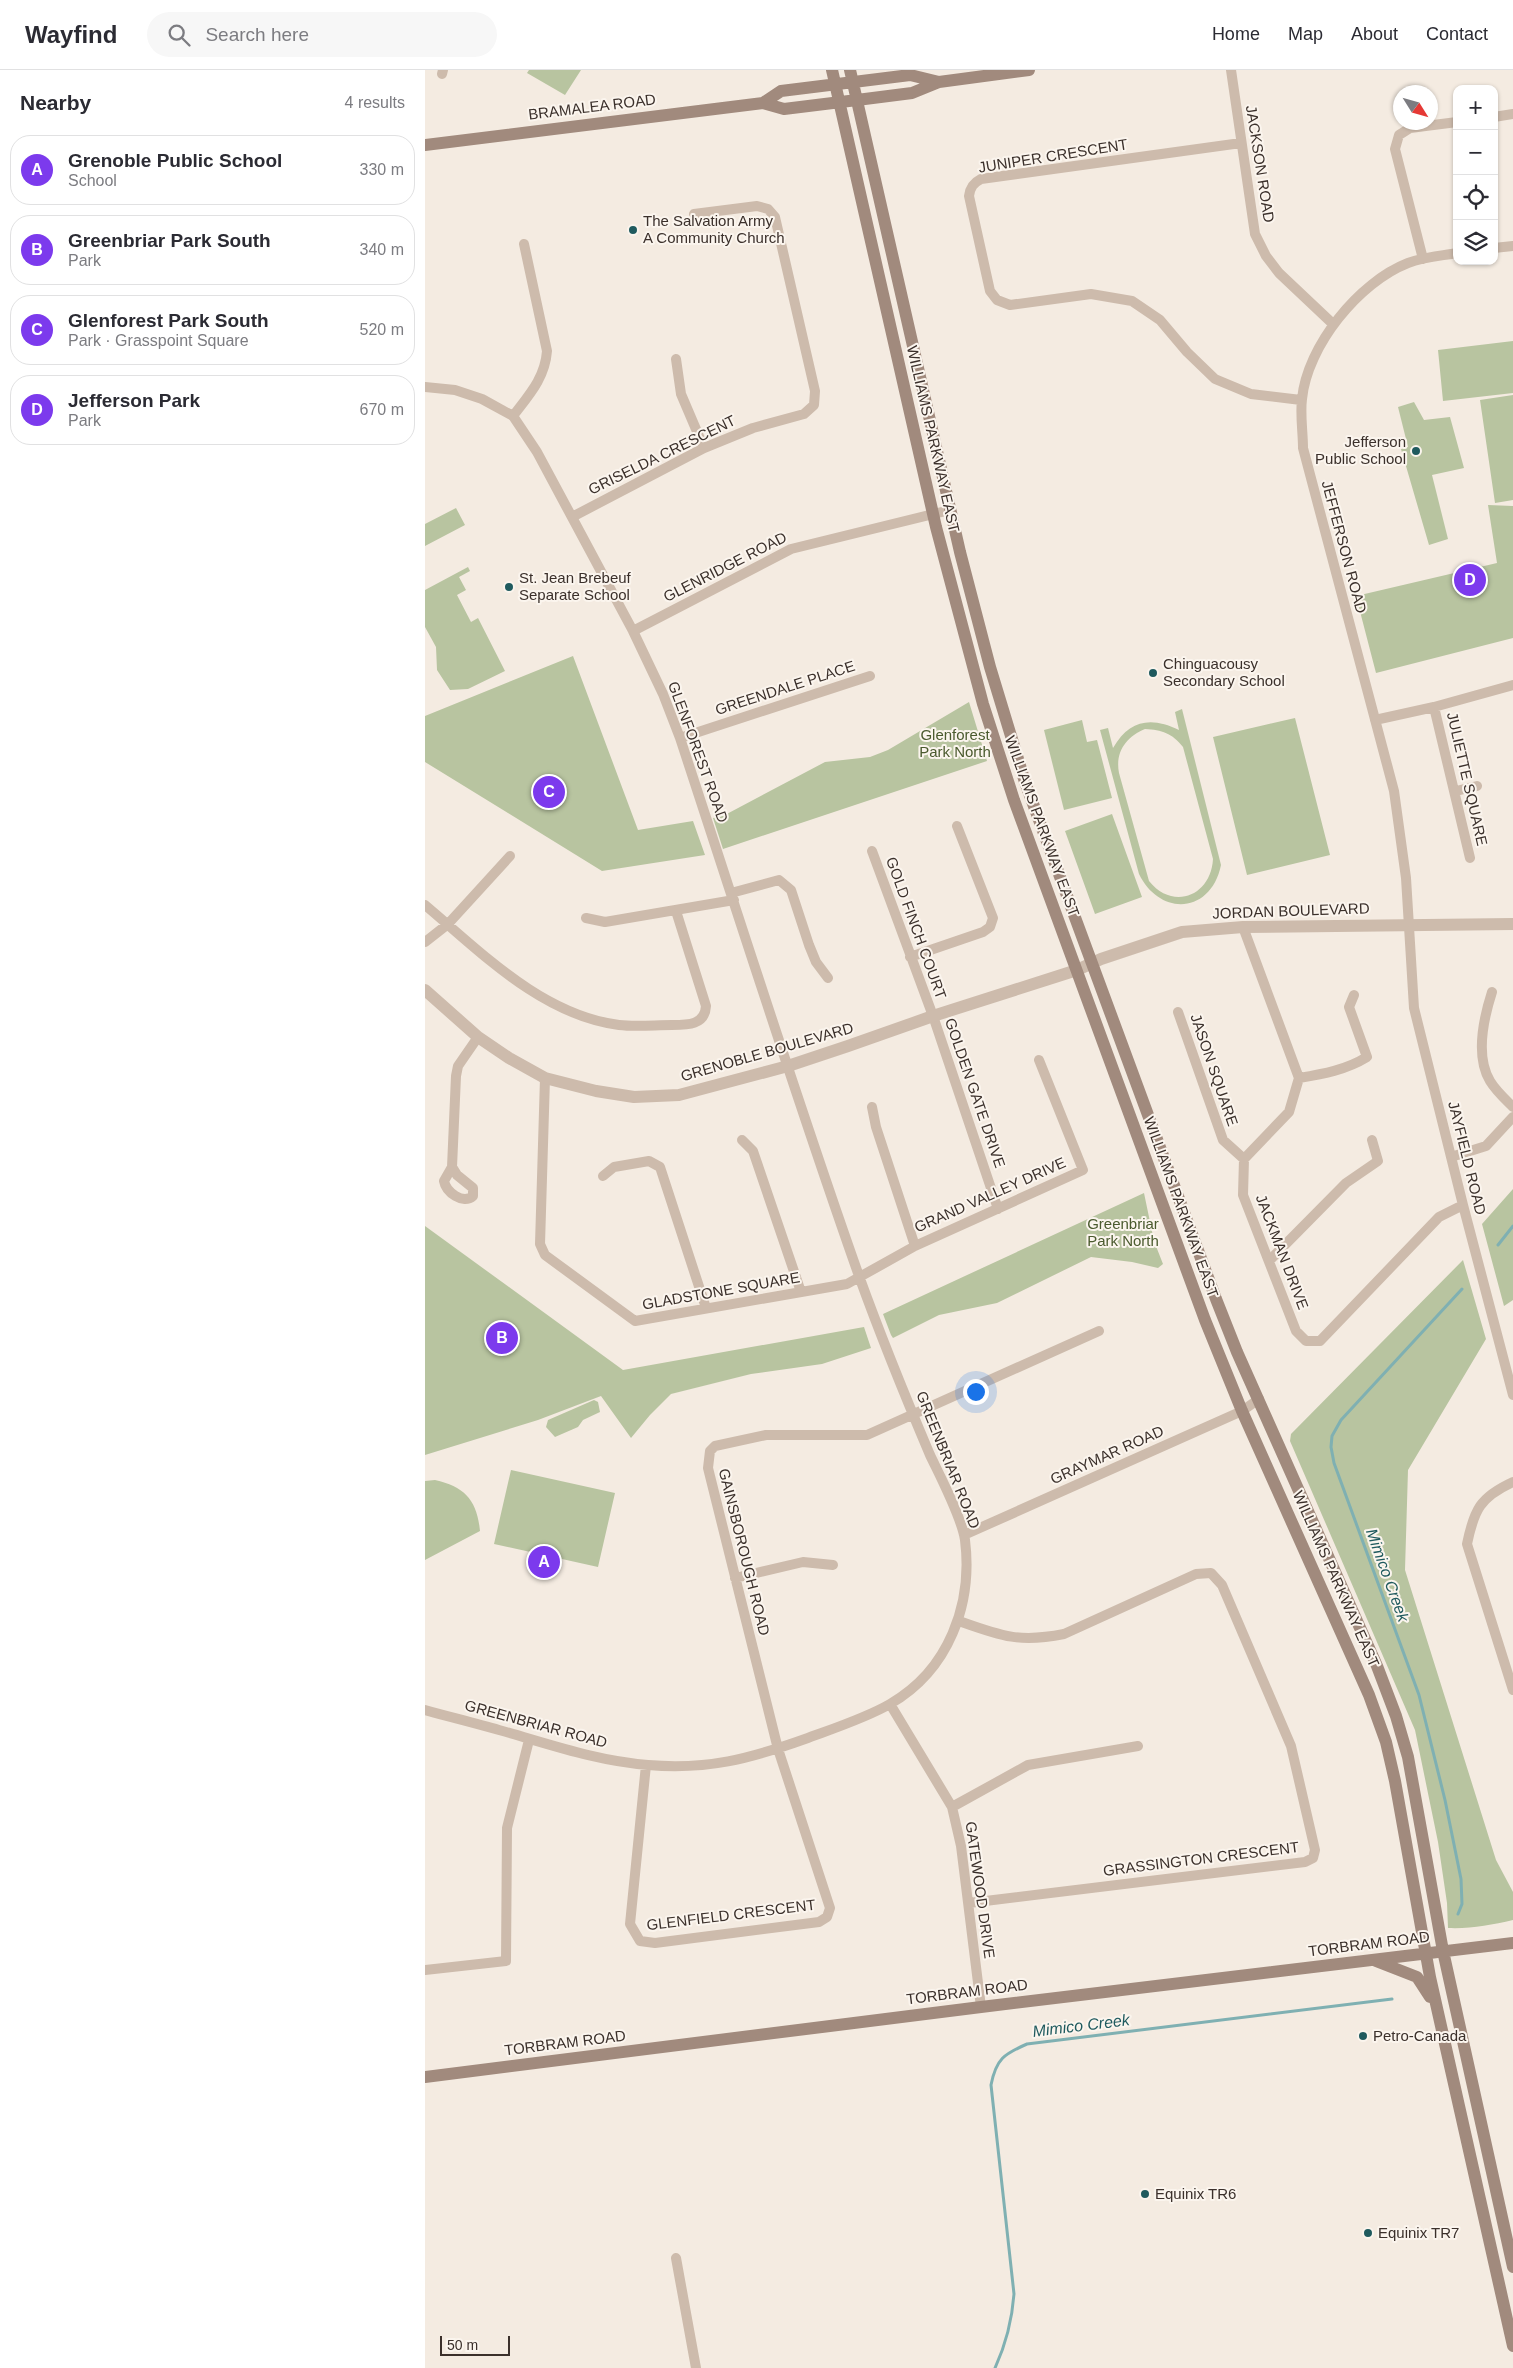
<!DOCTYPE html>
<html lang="en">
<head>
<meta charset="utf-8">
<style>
	body { margin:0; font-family:Arial,sans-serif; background:#f7f7f7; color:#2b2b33 }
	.controls { position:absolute; right:15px; top:15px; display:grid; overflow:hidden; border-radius:10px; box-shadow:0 1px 4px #0004 }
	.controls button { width:45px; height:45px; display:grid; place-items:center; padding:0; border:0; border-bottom:1px solid #e1e1e2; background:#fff; color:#2b2b33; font:25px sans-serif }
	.compass { position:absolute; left:968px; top:15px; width:45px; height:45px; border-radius:50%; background:#fff; box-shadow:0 1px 4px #0004; rotate:127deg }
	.scale { position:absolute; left:15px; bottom:12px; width:70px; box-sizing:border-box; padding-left:5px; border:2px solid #3b302b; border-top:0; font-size:14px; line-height:18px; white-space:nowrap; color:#3b302b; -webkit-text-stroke:4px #fbf5ee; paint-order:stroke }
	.you { position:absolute; left:550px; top:1321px; width:18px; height:18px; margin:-12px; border:4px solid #fff; border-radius:50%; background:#1a73e8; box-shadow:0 0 0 8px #1a73e833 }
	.badge { display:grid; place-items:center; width:32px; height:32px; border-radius:50%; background:#7c3aed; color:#fff; font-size:16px; font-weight:700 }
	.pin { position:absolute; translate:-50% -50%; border:2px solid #fff; box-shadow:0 1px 5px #0006 }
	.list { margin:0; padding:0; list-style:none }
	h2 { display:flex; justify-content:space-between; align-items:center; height:65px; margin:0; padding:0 20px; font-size:21px }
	h2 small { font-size:16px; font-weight:400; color:#7c7c81 }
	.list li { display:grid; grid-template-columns:32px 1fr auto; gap:15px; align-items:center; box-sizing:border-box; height:70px; margin:0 10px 10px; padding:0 10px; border:1px solid #e1e1e2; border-radius:20px }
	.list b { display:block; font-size:19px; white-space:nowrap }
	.list p { margin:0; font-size:16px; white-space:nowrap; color:#7c7c81 }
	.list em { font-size:16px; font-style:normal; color:#7c7c81 }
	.icon { flex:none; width:28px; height:28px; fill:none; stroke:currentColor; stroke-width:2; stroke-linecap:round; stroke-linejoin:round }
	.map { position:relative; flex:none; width:1088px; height:2298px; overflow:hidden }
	header { display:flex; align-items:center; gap:30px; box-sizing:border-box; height:70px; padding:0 25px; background:#fff; border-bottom:1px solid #e1e1e2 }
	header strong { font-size:24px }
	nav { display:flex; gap:28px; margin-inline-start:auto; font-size:18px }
	.search { width:350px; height:45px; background:#f7f7f7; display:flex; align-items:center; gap:12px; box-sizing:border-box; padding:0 18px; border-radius:28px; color:#7c7c81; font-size:19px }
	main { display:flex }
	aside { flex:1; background:#fff }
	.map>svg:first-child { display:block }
	.green { fill:#b8c4a0; fill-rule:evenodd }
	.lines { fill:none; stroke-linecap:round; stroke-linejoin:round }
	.stream { stroke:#7fb0b2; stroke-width:3 }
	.minor { stroke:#cdbbac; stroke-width:10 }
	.tertiary { stroke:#cdbbac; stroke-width:12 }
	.secondary { stroke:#a18a7d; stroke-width:12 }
	.poi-dot { fill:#1f5a5e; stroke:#fbf5ee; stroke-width:2 }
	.labels { text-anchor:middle; stroke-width:4; stroke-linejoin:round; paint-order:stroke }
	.street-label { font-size:15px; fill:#3b302b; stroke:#fbf5ee }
	.poi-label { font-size:15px; fill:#3b302b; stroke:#fbf5ee; text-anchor:start }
	.park-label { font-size:15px; fill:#4a5a2e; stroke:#fbf5ee }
	.water-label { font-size:16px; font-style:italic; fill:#1f5a5e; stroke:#fbf5ee }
</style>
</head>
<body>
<header>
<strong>Wayfind</strong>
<div class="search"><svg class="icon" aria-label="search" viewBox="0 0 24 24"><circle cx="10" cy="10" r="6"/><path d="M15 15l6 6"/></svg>Search here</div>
<nav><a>Home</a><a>Map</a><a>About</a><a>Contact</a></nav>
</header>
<main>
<aside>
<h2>Nearby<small>4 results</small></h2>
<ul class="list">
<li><span class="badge">A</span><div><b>Grenoble Public School</b><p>School</p></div><em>330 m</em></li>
<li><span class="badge">B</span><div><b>Greenbriar Park South</b><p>Park</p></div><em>340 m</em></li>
<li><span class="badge">C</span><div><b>Glenforest Park South</b><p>Park · Grasspoint Square</p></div><em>520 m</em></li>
<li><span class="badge">D</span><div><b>Jefferson Park</b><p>Park</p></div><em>670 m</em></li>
</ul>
</aside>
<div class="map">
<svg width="1088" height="2298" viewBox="0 0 1088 2298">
	<rect width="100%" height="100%" fill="#f4ebe1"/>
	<path class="green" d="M104,0h52l-16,25 -38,-22z
		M1088,271v52l-70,8 -5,-51z
		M1088,325v105l-18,3 -15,-103z
		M989,332l10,18 26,-3 14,51 -32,7 16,64 -19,6 -28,-96 7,-2 -10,-40z
		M1063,435l25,1v132l-137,35 -20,-77 141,-33z
		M31,438l9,17 -40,21v-22z
		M43,497l2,4 -11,6 7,13 -9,5 14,27 7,-4 27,53 -37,18 -18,1 -13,-20 -1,-23 -11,-20v-37z
		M148,586l65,174 55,-9 12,34 -103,16 -177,-109v-46z
		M544,632l18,59 -264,88 -10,-31 10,-2 102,-54 45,-5 18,-7z
		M757,639l39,156c-10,49 -61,52 -82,9l-39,-144 8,-2 5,20c16,-28 38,-32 66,-18l-4,-18zM720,659c17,1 27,4 38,18l30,112c-2,37 -40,52 -64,22l-30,-108c-4,-21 7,-36 26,-44z
		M870,648l35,137 -83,20 -34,-138z
		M657,650l5,22 10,-2 15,58 -48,12 -20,-80z
		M687,744l30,83 -47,17 -30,-83z
		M1088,1119v111l-9,6 -22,-82z
		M719,1123l10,48 9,23 -5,4 -26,-6 -41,-5 -94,46 -58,12 -46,23 -2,-3 -8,-21z
		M0,1156l198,144 241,-43 7,21 -49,16 -71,10 -80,20 -21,21 -19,23 -30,-42 -63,24 -113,35z
		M1038,1190l23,79 -78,131 -3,100 91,290 17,32v28c-22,5 -43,9 -65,8l-1,-25 -9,-61 -23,-112 -125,-289 1,-7z
		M169,1330l4,2 2,10 -17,8 -5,7 -23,10 -9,-10 2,-7z
		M86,1400l104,23 -17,74 -104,-23z
		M10,1410c30,7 42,20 45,51l-55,29v-79z"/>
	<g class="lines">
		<path class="stream" d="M1073,1175l15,-19
			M1033,1844l4,-10 -1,-25 -16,-79 -26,-105 -85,-232 -3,-16 1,-11 9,-16 121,-131
			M570,2298c11,-24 17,-47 19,-74l-23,-209c5,-26 13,-31 36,-41l365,-45"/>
		<path class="minor" d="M806,0l24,164 11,22 13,17 54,51
			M17,4l1,-4
			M1069,47l19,-3
			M816,73l-260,36c-8,4 -11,9 -12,17l21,95 7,9 13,5 81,-11 41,7 28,19 27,32 28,27 36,15 50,6
			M1069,178l19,-2
			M1032,183c-17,3 -33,4 -49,10 -49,19 -101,83 -106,136 -2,16 1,33 1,49l91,343 12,87 8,130 49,197 50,190
			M998,189l-28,-110 4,-14 11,-7 47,-6
			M251,289l5,35 23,54
			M0,317l30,3 27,9 31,17 24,36 96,179 30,63 17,44c59,179 116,360 179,538 22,61 46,120 71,179 10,21 32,63 35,85 8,64 -16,130 -75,164 -24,14 -58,25 -85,35 -56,20 -97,31 -157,26 -52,-4 -99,-21 -149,-35 -24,-7 -49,-13 -74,-20
			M88,346c16,-21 32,-38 34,-65l-23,-107
			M147,447l132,-69 49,-20 51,-14 10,-9 1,-14 -40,-174 -7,-8 -11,-3 -63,8
			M208,561l158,-82 159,-39
			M1009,637l36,151
			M950,650l59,-13 79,-22
			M255,668l190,-62
			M1031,721l21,-5
			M447,781l61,165 65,193
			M306,823l48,-13 12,10 18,55 7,17 12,16
			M0,835c57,48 117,110 194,120 17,2 36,0 53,0 16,0 33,0 34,-19l-30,-95
			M161,848l19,4 129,-22
			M818,857l56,151 -10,34 -45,47 -1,36 53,136 10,10h14l119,-124 24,-12
			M0,872l23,-18 62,-68
			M485,887l73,-25 7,-5 3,-9 -36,-92
			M1067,922c-8,25 -17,64 -2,89 6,10 15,18 23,26
			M753,942l45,128 21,19
			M120,1008l-5,166 5,11 90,66 212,-37 68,-38 168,-76 -44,-110
			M874,1008c24,-4 47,-8 68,-21l-18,-50 5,-12
			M447,1037l4,20 39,119
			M317,1070l11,11 48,141
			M1026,1087l35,-11 27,-29
			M27,1097l5,8 16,13v8c-10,9 -27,-4 -29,-15l8,-14 4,-91 2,-10 20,-29
			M178,1106l11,-9 35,-6 11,6 46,141
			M844,1191l77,-78 32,-22 -6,-21
			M1088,1412c-33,15 -39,28 -46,62l46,146
			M539,1465l278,-124 17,-12
			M310,1508l68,-16 30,3
			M534,1551c42,15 60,22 105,13l132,-60 15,-1 11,12 69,161 24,104 -2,8 -8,4 -336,41
			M465,1634l62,103 9,39 20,161
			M221,1695l-16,159 10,17 15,2 164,-21 8,-5 3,-9 -52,-159 -70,-281 2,-17 5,-5 51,-11h101l232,-104
			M527,1737l76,-42 110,-19
			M0,1900l81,-9 1,-133 22,-88
			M251,2188l20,110"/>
		<path class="tertiary" d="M0,920l53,47 31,21 36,20 51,13 38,6 45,-2 109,-29 60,-20 85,-30 144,-46 24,-11 81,-27 61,-5 270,-3"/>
		<path class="secondary" d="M407,0l104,457 47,177 31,96 191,520 37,91 127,284 17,47 9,39 35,196 83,369
			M425,0l110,482 30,115 35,115 191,517 21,53 140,314 19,50 12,41 35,194 70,316
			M338,33l18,-12 129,-16 29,7
			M0,75l338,-42 21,6 73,-9 55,-7 27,-11 90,-12
			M951,1891l41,16 13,20
			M0,2007l556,-70 532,-64"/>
	</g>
	<g class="poi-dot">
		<circle cx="208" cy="160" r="5"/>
		<circle cx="991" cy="381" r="5"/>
		<circle cx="84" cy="517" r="5"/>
		<circle cx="728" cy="603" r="5"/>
		<circle cx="938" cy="1966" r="5"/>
		<circle cx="720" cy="2124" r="5"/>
		<circle cx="943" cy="2163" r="5"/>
	</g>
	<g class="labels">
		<g class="street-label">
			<text transform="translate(167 37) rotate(-7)" y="5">BRAMALEA ROAD</text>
			<text transform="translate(628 86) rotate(-9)" y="5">JUNIPER CRESCENT</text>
			<text transform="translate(835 94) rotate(81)" y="5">JACKSON ROAD</text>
			<text transform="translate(508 369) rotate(77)" y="5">WILLIAMS PARKWAY EAST</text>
			<text transform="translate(237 385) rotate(-26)" y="5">GRISELDA CRESCENT</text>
			<text transform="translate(919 477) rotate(75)" y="5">JEFFERSON ROAD</text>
			<text transform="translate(300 497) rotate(-27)" y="5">GLENRIDGE ROAD</text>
			<text transform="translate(360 618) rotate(-18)" y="5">GREENDALE PLACE</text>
			<text transform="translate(273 682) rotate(70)" y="5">GLENFOREST ROAD</text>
			<text transform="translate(1042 709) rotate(77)" y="5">JULIETTE SQUARE</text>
			<text transform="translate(617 756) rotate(70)" y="5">WILLIAMS PARKWAY EAST</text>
			<text transform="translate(866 841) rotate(-2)" y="5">JORDAN BOULEVARD</text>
			<text transform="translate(491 858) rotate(70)" y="5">GOLD FINCH COURT</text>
			<text transform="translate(342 982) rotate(-16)" y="5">GRENOBLE BOULEVARD</text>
			<text transform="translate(789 1000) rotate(71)" y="5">JASON SQUARE</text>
			<text transform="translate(550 1023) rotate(71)" y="5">GOLDEN GATE DRIVE</text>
			<text transform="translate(1042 1088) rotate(76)" y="5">JAYFIELD ROAD</text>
			<text transform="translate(565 1125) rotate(-24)" y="5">GRAND VALLEY DRIVE</text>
			<text transform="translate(756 1137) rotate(70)" y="5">WILLIAMS PARKWAY EAST</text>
			<text transform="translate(857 1182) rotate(69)" y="5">JACKMAN DRIVE</text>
			<text transform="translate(296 1221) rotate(-10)" y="5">GLADSTONE SQUARE</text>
			<text transform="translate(682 1385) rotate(-24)" y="5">GRAYMAR ROAD</text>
			<text transform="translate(523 1390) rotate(68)" y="5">GREENBRIAR ROAD</text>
			<text transform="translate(319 1482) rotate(76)" y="5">GAINSBOROUGH ROAD</text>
			<text transform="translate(911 1509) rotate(66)" y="5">WILLIAMS PARKWAY EAST</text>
			<text transform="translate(111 1654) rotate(15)" y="5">GREENBRIAR ROAD</text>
			<text transform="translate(776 1789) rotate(-7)" y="5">GRASSINGTON CRESCENT</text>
			<text transform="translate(555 1820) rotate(82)" y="5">GATEWOOD DRIVE</text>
			<text transform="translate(306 1845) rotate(-7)" y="5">GLENFIELD CRESCENT</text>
			<text transform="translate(944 1874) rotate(-7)" y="5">TORBRAM ROAD</text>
			<text transform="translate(542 1922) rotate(-7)" y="5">TORBRAM ROAD</text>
			<text transform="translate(140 1973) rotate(-7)" y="5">TORBRAM ROAD</text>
		</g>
		<g class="poi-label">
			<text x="218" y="156">The Salvation Army<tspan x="218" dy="17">A Community Church</tspan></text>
			<text x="981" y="377" text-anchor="end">Jefferson<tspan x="981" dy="17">Public School</tspan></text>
			<text x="94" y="513">St. Jean Brebeuf<tspan x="94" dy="17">Separate School</tspan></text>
			<text x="738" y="599">Chinguacousy<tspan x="738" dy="17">Secondary School</tspan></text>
			<text x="948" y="1971">Petro-Canada</text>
			<text x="730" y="2129">Equinix TR6</text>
			<text x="953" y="2168">Equinix TR7</text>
		</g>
		<g class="park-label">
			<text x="530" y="670">Glenforest<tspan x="530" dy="17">Park North</tspan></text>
			<text x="698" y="1159">Greenbriar<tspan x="698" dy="17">Park North</tspan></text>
		</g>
		<g class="water-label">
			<text transform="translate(963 1505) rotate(70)" y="6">Mimico Creek</text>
			<text transform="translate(656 1955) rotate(-7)" y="6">Mimico Creek</text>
		</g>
	</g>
</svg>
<div class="controls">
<button>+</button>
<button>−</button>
<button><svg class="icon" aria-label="locate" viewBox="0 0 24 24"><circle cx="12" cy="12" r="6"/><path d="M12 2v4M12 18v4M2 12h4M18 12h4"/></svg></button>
<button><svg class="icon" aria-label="layers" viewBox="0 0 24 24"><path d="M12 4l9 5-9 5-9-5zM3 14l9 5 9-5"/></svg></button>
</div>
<svg class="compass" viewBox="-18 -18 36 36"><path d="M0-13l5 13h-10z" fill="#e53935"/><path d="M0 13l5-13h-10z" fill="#7c7c81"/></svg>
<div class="scale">50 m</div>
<div class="you"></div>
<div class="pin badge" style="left:119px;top:1492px">A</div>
<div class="pin badge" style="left:77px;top:1268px">B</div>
<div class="pin badge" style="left:124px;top:722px">C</div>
<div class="pin badge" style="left:1045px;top:510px">D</div>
</div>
</main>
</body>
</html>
